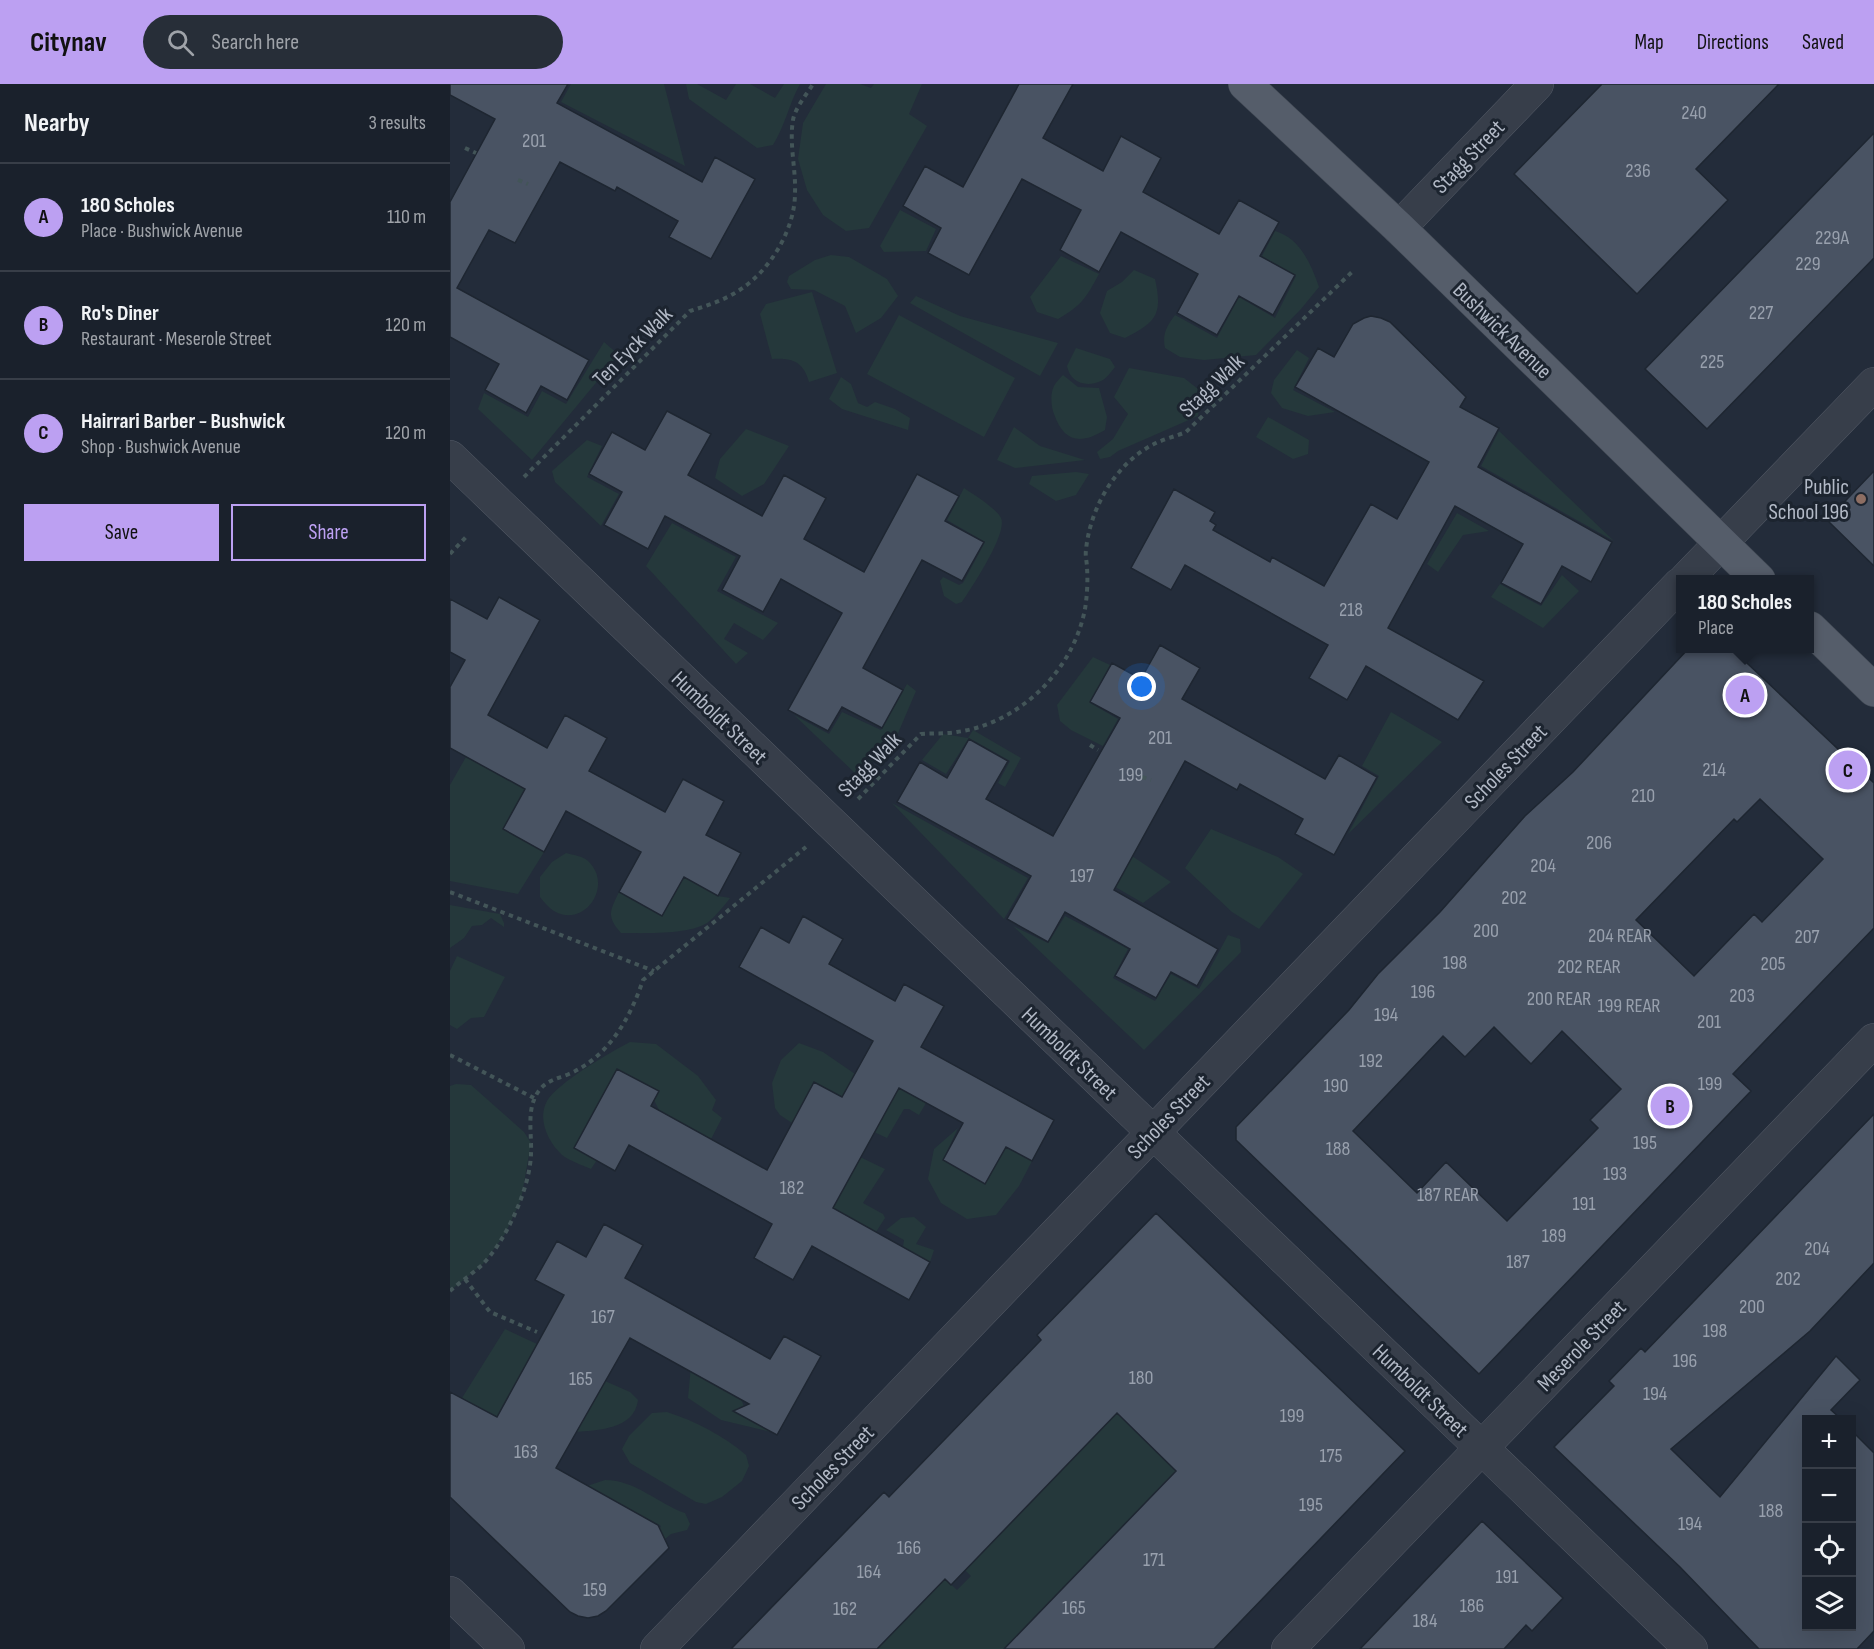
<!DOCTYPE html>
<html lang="en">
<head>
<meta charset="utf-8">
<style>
	body { margin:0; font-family:"Sofia Sans Condensed",sans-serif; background:#272e38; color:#f1f3f6 }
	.controls { position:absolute; right:18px; bottom:18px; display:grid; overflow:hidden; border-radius:0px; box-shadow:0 6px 24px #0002 }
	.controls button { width:54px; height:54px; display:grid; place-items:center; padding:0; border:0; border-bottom:2px solid #383e48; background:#1a212c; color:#f1f3f6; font:30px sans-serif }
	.you { position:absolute; left:692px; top:603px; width:21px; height:21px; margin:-15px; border:4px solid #fff; border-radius:50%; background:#1a73e8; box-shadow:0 0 0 9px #1a73e833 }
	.badge { display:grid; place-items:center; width:39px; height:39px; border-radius:50%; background:#bca0f2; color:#111; font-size:20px; font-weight:700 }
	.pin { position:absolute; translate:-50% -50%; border:3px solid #fff; box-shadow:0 2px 6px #0006 }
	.popup { position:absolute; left:1226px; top:491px; width:138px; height:78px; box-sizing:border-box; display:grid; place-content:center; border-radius:0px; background:#1a212c; filter:drop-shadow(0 2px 4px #0005); font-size:20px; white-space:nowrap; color:#9fa3a9 }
	.popup b { font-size:22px; color:#f1f3f6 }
	.popup::after { content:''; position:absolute; left:50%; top:100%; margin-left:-12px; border:12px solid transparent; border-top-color:#1a212c }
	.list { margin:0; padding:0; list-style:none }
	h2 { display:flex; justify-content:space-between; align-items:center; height:78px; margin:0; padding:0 24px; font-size:26px }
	h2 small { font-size:20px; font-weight:400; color:#9fa3a9 }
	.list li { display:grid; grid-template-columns:39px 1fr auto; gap:18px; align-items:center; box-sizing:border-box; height:108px; padding:0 24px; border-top:2px solid #383e48 }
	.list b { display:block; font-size:22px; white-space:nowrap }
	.list p { margin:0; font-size:20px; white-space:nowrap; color:#9fa3a9 }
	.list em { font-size:20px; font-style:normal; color:#9fa3a9 }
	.actions { display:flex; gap:12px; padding:18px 24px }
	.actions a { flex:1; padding:14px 0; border:2px solid #bca0f2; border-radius:0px; text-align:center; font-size:21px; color:#bca0f2 }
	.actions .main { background:#bca0f2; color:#111 }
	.icon { flex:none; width:33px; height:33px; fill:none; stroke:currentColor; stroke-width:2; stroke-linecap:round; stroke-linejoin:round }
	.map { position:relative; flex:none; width:1424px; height:1565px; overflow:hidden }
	header { display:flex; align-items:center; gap:36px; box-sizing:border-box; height:84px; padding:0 30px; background:#bca0f2; color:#111 }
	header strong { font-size:28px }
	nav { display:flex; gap:33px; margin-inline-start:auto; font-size:21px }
	.search { width:420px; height:54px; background:#272e38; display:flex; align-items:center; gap:15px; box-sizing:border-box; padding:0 21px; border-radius:33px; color:#9fa3a9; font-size:22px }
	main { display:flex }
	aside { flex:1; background:#1a212c }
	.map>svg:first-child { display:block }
	.green { fill:#25383b }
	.building { fill:#495363; stroke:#1e2631; stroke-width:1.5; fill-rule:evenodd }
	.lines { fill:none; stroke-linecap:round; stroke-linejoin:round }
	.minor-casing { stroke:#525965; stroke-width:34 }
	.major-casing { stroke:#404853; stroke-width:34 }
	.path { stroke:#435558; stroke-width:4; stroke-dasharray:4.5 4.5; stroke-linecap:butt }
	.minor { stroke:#373e4a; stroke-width:33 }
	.major { stroke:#555d6a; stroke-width:33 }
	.education-dot { fill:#8d6e63; stroke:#1c242f; stroke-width:2 }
	.labels { text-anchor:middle; stroke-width:6; stroke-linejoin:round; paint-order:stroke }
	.number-label { font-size:20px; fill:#98a0ad }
	.street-label { font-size:22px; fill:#b2b9c6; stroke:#1c242f }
	.poi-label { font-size:22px; fill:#b2b9c6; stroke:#1c242f; text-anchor:end }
</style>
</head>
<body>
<header>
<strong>Citynav</strong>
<div class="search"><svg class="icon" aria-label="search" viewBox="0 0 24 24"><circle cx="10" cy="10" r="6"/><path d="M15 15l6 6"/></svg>Search here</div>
<nav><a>Map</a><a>Directions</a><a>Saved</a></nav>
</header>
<main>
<aside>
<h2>Nearby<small>3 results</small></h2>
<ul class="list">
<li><span class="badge">A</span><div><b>180 Scholes</b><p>Place · Bushwick Avenue</p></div><em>110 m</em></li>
<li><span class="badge">B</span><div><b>Ro's Diner</b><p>Restaurant · Meserole Street</p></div><em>120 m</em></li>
<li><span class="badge">C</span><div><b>Hairrari Barber - Bushwick</b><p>Shop · Bushwick Avenue</p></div><em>120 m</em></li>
</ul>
<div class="actions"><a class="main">Save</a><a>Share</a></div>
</aside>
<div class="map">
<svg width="1424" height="1565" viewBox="0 0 1424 1565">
	<rect width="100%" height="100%" fill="#232c3a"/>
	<path class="green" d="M121,0h93l21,82 -124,-64z
		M236,0h11l29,16 10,-16h14l25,14 9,-14h16c-11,20 -15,42 -27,61l-16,3 -68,-49z
		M376,0h34l11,4 3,-4h48l-13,30 18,12 -58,102 -23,3 -23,-16 -16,-25 -9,-31 5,-36z
		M450,126l36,19 -10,22 -42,1 -4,-6z
		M825,147c25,7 36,33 44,56l-18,22 -45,46 -52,5 -24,-3 -15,-9c-3,-14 2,-22 10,-33l42,23 22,-41 36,21 21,-42 -34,-20z
		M381,171l18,2 38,22 11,17 -17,22 -25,15 -11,-27 -31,-16 -23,-1 -4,-7 2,-6 26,-16z
		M611,172l38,18c-13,24 -17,31 -41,45l-21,-7 -7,-15z
		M684,186l21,9c8,36 1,43 -30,59l-15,-5 -10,-20 7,-22 15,-9z
		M362,208l25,81 -28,9c-6,-21 -17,-24 -37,-23l-12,-45 6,-10z
		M466,212l44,20 98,27 -18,33 -130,-73z
		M449,231l116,63 -31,59 -117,-63z
		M154,258l15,13 -87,105 -54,-51 6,-16 44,24 14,-26 24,13z
		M626,264l34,11 5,8c-4,5 -9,12 -14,14 -16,7 -31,1 -34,-15z
		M847,266l12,8 -16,32 42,22 -27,4 -26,-8 -11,-15 3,-13z
		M679,284l55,10 18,14 -4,24 -80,35 -8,6 -10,2 -3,-7 16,-13 15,-25 -14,-17z
		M613,291l15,12 21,1 8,29 -2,13c-25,15 -41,12 -51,-16 -3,-8 -4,-20 0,-28 2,-4 6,-8 9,-11z
		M391,293l10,7 7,19 9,4 8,-5 20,7 15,9 -2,12 -66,-21 -13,-10z
		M818,333l41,23 -1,14 -15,5 -37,-22z
		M564,343l26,19 45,14 -70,8 -18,-8z
		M296,345l43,17 -25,38 -22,12 -27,-18 5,-19z
		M1049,347l115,110 -133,-75z
		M137,356l15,6 -15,31 32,17 -18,32 -46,-44 -3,-11z
		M626,388l13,2 -13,21 -20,6 -27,-17 3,-8z
		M514,404c9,6 33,21 37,30 7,15 -29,69 -39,84l-6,2 -12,-8 -4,-15 3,-4 16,8 4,-2 22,-41 -38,-22z
		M1007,429l32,18 -26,4 -25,37 -11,-8z
		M222,439l64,34 -19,34 61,32 -15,17 -29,-17 -10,16 24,14 -12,11 -90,-98z
		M1112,491l17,16 -36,37 -52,-31 9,-13 41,22z
		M643,573l17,8 -20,38 28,16 -15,27 -32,-16 -11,-9 -3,-16z
		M457,600l9,7 -20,47 -38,38 -64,-61 35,19 13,-22 39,18z
		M941,628l51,30 -94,92 31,-58 -17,-10z
		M523,646l48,28 -16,29 -7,-4 12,-22 -41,-23 -23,36 -24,-14 21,-26 25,4z
		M16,673l59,32 -22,40 41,23 -26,42 -68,-13v-96z
		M442,719l136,75 -24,41z
		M761,745l67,28 25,17 -44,55 -27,-17 -47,-44z
		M655,754l66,44 -28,21 -45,-26z
		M116,769c7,2 17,3 22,8 26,24 -3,68 -34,50 -5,-3 -10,-9 -14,-14v-20l12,-15z
		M234,793l34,19 12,2c-6,8 -15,19 -23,25 -19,12 -64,10 -86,10 -15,-17 -11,-22 -2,-41l43,23z
		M0,821l50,9 4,9v4l-13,-9 -9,7 -10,1 -8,12 -14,10z
		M615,832l63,33 -15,29 42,23 16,-27 28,15 29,-54 12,4 1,13 -97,98 -131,-124 35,17z
		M7,872l48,21 -21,40 -13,1 -14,11 -7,-4v-54z
		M180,958l26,2 42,32 18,24 -4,10 10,8 -11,21 -52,-29 -5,-10 5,-9 -42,-22 -43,79 23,12 -6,9c-9,-4 -21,-8 -29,-14 -14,-13 -25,-36 -15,-54 9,-17 65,-50 83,-59z
		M349,959l24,9 32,22 -13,23 -27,-15 -23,41 -12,-8 -5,-7 -3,-25 9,-23z
		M6,1000l15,1 53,47 7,11 -10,57 -16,34 -22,30 -33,27v-205z
		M449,1004l27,15 -7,12 -10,-6h-5l-17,29 -13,-6z
		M508,1044l-15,32 42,24 21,-37 26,14 -13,25 -23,29 -29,4 -26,-16 -13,-24 6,-30z
		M410,1073l25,12 -22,34 20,11 2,4 -9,14 -43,-24z
		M464,1133l12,10 -10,17 18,6 -4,12 -27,-15 1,-7 -18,-10 15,-12z
		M55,1245l32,15 -40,73 -35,-19z
		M241,1282l46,25 7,15 -8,5 35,21 -50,-12 -33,-22z
		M155,1297l25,11 8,8c-4,30 -40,30 -64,32l-19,-27 28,15z
		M217,1328c28,9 57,24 79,43l3,11 -7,15 -20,16 -16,7 -10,-2 -66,-39 -8,-14 7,-13 23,-23z
		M667,1329l59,58 -172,178h-127l51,-53 12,-22 17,16 14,-14 -6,-6z
		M155,1396c31,0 53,24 80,33l5,11 -3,6 -16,4 -6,5 -8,-5 4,-8 -74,-40z"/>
	<path class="building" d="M0,0h118l-11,19 145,79 13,-25 40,22 -44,80 -42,-22 9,-16 -61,-34 -2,4 -55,-29 -45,81 -26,-13 -32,58 132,72 -22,40 -26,-14 -15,27 -41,-23 14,-26 -49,-27v-135l45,-83 -45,-24z
		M569,0h54l-30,54 60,33 18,-35 40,22 -18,34 76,42 20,-34 40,22 -19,34 35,19 -22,40 -34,-19 -22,39 -40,-22 21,-39 -77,-42 -22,40 -39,-22 21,-40 -59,-31 -53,96 -41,-22 13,-25 -38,-22 22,-40 38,21z
		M1152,0h177l-83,85 32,31 -91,94 -123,-120z
		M1424,49v125l-167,171 -62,-60z
		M921,232l10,2 9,4 76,75 -6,10 39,21 -21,39 134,75 -21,40 -29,-16 -21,38 -40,-21 22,-39 -68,-38 -67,122 96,53 -26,39 -92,-54 -19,34 -38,-22 19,-33 -143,-80 -14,25 -40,-22 43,-79 41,23 -5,9 6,4 -3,5 57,32 2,-5 52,29 47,-82 26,15 32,-57 -134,-75 23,-39 16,9 19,-33 11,-6z
		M217,327l44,23 -23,41 74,41 22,-41 42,23 -22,41 60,33 53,-98 42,22 -14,25 39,21 -22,39 -40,-21 -59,108 40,22 -21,38 -40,-21 -14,24 -40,-21 54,-97 -61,-34 -18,33 -41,-22 18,-34 -75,-40 -17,33 -44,-24 18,-33 -33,-18 23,-42 33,18z
		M1424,387v95l-47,-46z
		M49,513l41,23 -52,95 59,33 18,-33 42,23 -18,33 76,41 18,-33 41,22 -18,34 35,18 -23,43 -34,-19 -22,39 -43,-24 22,-40 -75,-41 -22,41 -41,-23 22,-40 -75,-41v-61l15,-27 -15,-8v-53l37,20z
		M710,561l40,23 -18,31 143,80 14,-24 38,22 -43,78 -39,-21 8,-15 -63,-35 -3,6 -52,-29 -71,129 104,59 -21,37 -26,-14 -15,26 -41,-22 15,-27 -65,-37 -17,30 -41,-23 24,-43 -134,-74 23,-40 27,16 22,-39 39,22 -22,38 67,37 67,-118 -30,-16 22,-39 29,16z
		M1239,564h42l143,135v145l-141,146 18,17 -272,283 -243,-234v-13l113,-117 29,-36 62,-62 85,-96 48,-44zM1310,715l63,60 -61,63 -8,-8 -60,62 -58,-56 98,-101 3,3zM1044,943l37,37 31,-33 59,58 -31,31 8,8 -91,93 -61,-59 -29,31 -64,-62 90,-95 22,21z
		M353,832l40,23 -14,25 66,37 9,-17 40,22 -23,41 133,73 -22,41 -26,-14 -21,37 -42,-24 20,-37 -64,-35 -66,120 97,54 -21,38 -97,-54 -19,34 -39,-22 18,-34 -143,-79 -14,26 -41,-23 43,-79 42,22 -8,15 116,64 47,-88 28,15 31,-56 -134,-74 22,-40 28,16z
		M1424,1030v149l-64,68 -139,118 49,48 116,-141 24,24 -29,30 10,9h-35v207h45v-196l23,23v178l-17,18h-98l-79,-82 -126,-120 60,-61 -5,-5 32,-33 4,4z
		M706,1129l249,238 -191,198h-210l172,-178 -59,-58 -166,172 -6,-6 -68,70h-146l153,-157 5,5 152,-157 -4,-5z
		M154,1140l39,21 -18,33 145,81 14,-23 37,20 -44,79 -44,-24 16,-7 -119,-66 -74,130 102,57 11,23 -63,63 -8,5 -10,2 -10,-2 -8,-4 -120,-115v-105l47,25 67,-122 -29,-15 22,-39 29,16z
		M1032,1437l81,77 -31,33 -6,-6 -22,24h-144z"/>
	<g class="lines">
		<g class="minor-casing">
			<path id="minor" d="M949,144l138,-144
				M0,373l1241,1192
				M1235,496l189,-196
				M0,1509l58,56
				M207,1565l1023,-1065
				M838,1565l586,-609"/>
		</g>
		<g class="major-casing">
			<path id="major" d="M795,0l154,144 360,352
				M1360,544l64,62"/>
		</g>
		<path class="path" d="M15,64l11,5
			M68,96l10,4
			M74,393l166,-166c19,-6 38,-12 54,-24 28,-20 51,-59 51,-94 1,-24 -6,-49 -2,-73 2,-12 14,-26 20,-36
			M0,470l17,-18
			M640,661l8,5
			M692,693l9,3
			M408,715l63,-65c12,-1 24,0 36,-2 63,-9 116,-61 128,-123 2,-12 3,-28 2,-41 0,-6 -2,-12 -1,-18 4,-42 30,-88 70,-107 9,-4 20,-7 30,-11l167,-161
			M0,808l204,79
			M0,971l84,43
			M15,1195l25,33 47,20
			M0,1207c10,-9 22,-17 32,-26 24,-24 48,-77 49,-111 1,-21 -5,-44 7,-62 8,-12 19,-13 31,-18 39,-17 61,-55 74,-94l163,-133"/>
		<use href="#minor" class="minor"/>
		<use href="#major" class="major"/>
	</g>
	<circle class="education-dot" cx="1411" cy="415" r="6"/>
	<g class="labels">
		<g class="number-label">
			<text x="1244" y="35">240</text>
			<text x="84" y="63">201</text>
			<text x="1188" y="93">236</text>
			<text x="1382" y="160">229A</text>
			<text x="1358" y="186">229</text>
			<text x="1311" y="235">227</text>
			<text x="1262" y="284">225</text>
			<text x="901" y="532">218</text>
			<text x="710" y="660">201</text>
			<text x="1264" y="692">214</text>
			<text x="681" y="697">199</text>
			<text x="1193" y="718">210</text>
			<text x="1149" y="765">206</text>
			<text x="1093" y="788">204</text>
			<text x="632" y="798">197</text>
			<text x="1064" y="820">202</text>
			<text x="1036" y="853">200</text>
			<text x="1170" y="858">204 REAR</text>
			<text x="1357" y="859">207</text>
			<text x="1005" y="885">198</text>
			<text x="1323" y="886">205</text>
			<text x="1139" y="889">202 REAR</text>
			<text x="973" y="914">196</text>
			<text x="1292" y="918">203</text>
			<text x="1109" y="921">200 REAR</text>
			<text x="1179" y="928">199 REAR</text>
			<text x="936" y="937">194</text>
			<text x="1259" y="944">201</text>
			<text x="921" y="983">192</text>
			<text x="1260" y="1006">199</text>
			<text x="886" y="1008">190</text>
			<text x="1195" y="1065">195</text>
			<text x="888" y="1071">188</text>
			<text x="1165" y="1096">193</text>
			<text x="342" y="1110">182</text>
			<text x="998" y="1117">187 REAR</text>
			<text x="1134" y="1126">191</text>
			<text x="1104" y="1158">189</text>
			<text x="1367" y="1171">204</text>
			<text x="1068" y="1184">187</text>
			<text x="1338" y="1201">202</text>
			<text x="1302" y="1229">200</text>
			<text x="153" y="1239">167</text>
			<text x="1265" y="1253">198</text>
			<text x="1235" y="1283">196</text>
			<text x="691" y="1300">180</text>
			<text x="131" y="1301">165</text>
			<text x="1205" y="1316">194</text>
			<text x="842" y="1338">199</text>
			<text x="76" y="1374">163</text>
			<text x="881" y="1378">175</text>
			<text x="861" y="1427">195</text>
			<text x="1321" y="1433">188</text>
			<text x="1240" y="1446">194</text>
			<text x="459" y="1470">166</text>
			<text x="704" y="1482">171</text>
			<text x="419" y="1494">164</text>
			<text x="1057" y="1499">191</text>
			<text x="145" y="1512">159</text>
			<text x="1022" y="1528">186</text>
			<text x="624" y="1530">165</text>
			<text x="395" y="1531">162</text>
			<text x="975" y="1543">184</text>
		</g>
		<g class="street-label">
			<text transform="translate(1018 72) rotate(-46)" y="8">Stagg Street</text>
			<text transform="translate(1053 246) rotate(44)" y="8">Bushwick Avenue</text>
			<text transform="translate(182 262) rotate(-45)" y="8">Ten Eyck Walk</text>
			<text transform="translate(761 301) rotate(-44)" y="8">Stagg Walk</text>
			<text transform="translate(270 633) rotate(44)" y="8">Humboldt Street</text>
			<text transform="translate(419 680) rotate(-46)" y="8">Stagg Walk</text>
			<text transform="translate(1055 682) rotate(-46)" y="8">Scholes Street</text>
			<text transform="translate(620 969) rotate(44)" y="8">Humboldt Street</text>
			<text transform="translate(718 1032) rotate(-46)" y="8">Scholes Street</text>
			<text transform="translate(1131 1261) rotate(-46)" y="8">Meserole Street</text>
			<text transform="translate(971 1306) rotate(44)" y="8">Humboldt Street</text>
			<text transform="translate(382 1383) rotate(-46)" y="8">Scholes Street</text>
		</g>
		<g class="poi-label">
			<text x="1399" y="410">Public<tspan x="1399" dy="25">School 196</tspan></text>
		</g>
	</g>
</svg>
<div class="controls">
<button>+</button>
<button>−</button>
<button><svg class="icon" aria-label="locate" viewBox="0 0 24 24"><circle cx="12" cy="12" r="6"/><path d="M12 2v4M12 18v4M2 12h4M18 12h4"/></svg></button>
<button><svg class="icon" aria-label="layers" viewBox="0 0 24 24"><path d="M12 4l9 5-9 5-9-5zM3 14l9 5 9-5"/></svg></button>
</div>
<div class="you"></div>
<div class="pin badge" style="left:1295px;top:611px">A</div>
<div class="popup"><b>180 Scholes</b>Place</div>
<div class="pin badge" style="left:1220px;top:1022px">B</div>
<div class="pin badge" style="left:1398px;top:686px">C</div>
</div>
</main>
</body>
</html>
